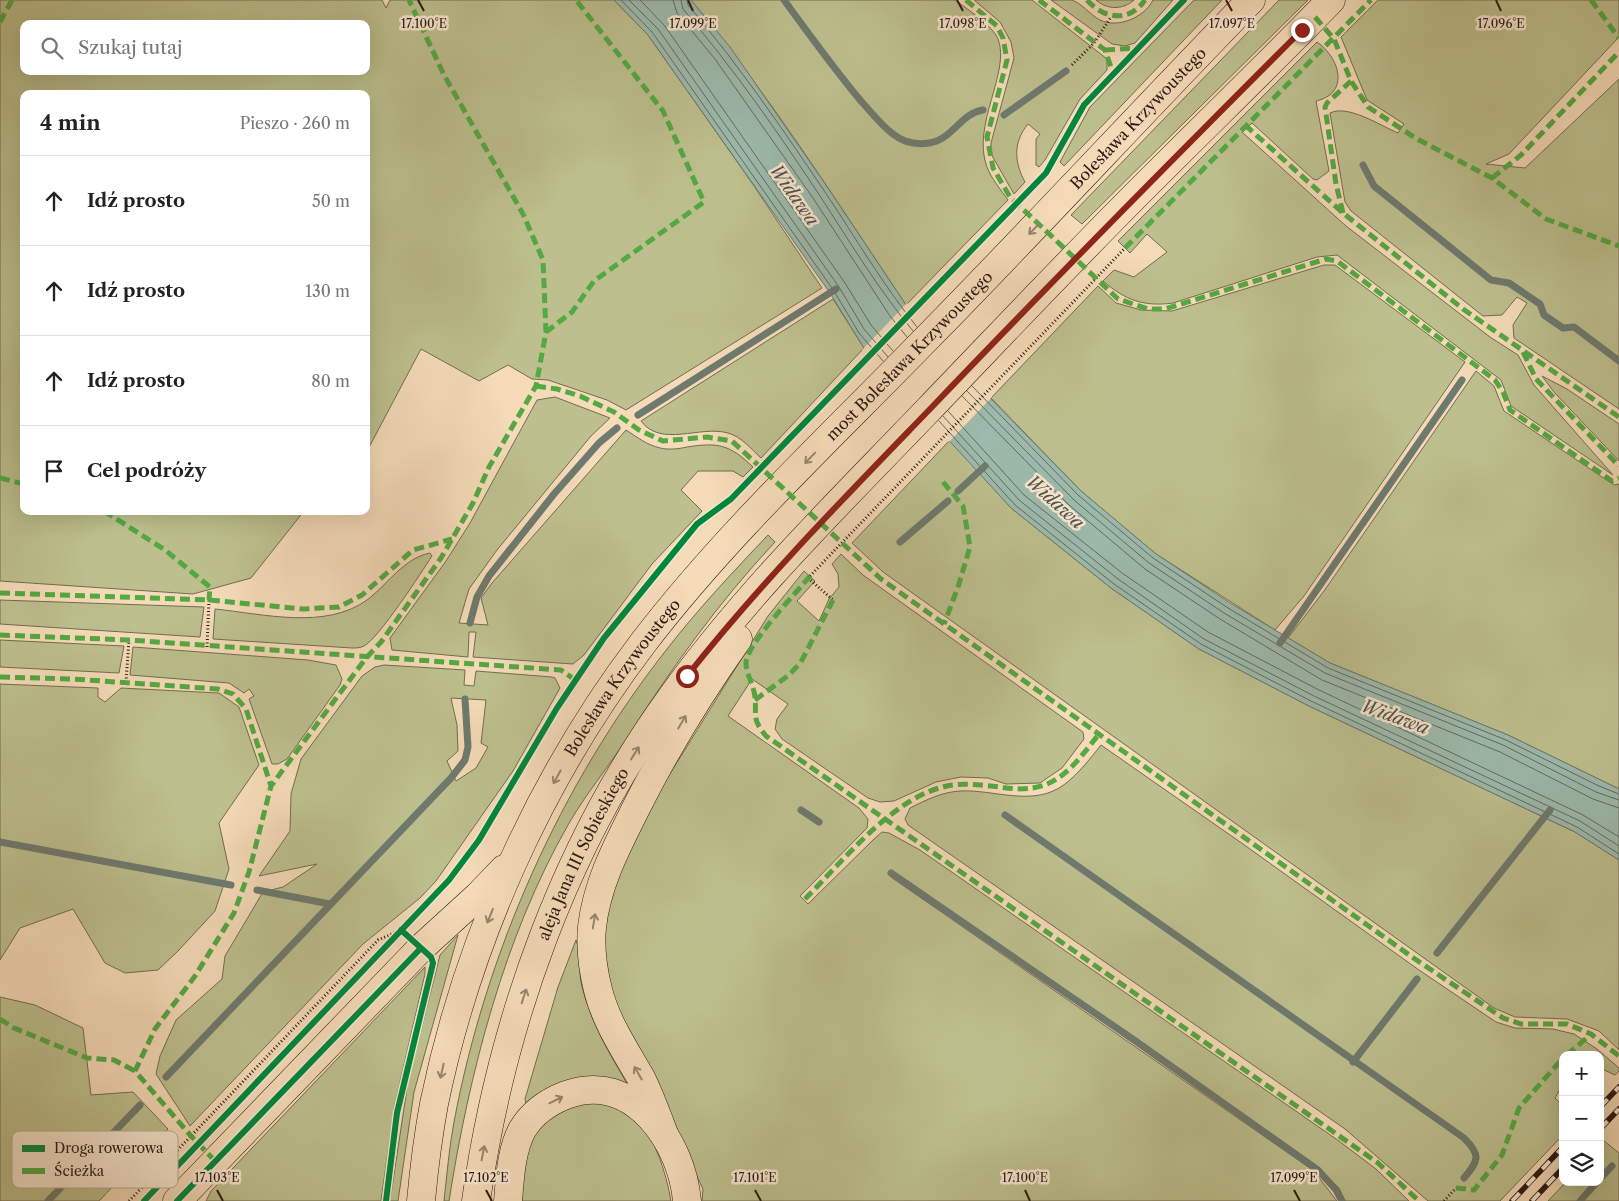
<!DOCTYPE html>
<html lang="pl">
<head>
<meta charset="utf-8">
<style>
	body { margin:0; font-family:"Libre Caslon Text",serif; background:#f6f6f6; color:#222 }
	.controls { position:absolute; right:15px; bottom:15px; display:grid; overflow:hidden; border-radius:10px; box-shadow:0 5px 20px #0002 }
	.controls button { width:45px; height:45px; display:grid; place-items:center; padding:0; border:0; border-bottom:1px solid #e0e0e0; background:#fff; color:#222; font:25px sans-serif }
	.stop { position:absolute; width:15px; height:15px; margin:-11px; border:4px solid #8f2418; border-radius:50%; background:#fff }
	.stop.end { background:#8f2418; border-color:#fff; box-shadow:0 1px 5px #0008 }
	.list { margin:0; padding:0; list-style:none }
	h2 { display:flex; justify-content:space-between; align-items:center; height:65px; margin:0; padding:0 20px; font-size:21px }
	h2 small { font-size:16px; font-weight:400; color:#767676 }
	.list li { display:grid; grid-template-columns:32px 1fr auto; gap:15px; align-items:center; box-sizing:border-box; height:90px; padding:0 20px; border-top:1px solid #e0e0e0 }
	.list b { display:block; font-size:19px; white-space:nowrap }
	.list em { font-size:16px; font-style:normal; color:#767676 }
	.icon { flex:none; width:28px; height:28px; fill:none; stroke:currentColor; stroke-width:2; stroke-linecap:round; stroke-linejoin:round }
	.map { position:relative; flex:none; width:1619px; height:1201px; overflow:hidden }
	.search { position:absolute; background:#fff; box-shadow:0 5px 20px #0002; left:20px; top:20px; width:350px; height:55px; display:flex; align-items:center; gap:12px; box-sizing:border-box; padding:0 18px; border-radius:10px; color:#767676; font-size:19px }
	.panel { position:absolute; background:#fff; box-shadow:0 5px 20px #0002; left:20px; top:90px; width:350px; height:425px; border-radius:10px }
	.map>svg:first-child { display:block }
	.green { fill:#bdc08e; stroke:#736c50; fill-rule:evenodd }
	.water { fill:#9cbbad; stroke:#6e7a6f }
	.pier { fill:#f5dbb8 }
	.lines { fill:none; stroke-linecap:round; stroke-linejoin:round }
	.shore { stroke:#626a60; stroke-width:1 }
	.stream { stroke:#6e7a6f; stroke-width:7 }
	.major-casing { stroke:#291913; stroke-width:29 }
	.path { stroke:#291913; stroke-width:3; stroke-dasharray:1 2.5; stroke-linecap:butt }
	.major { stroke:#f5dbb8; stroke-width:28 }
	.rail-casing { stroke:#291913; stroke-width:5.5 }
	.rail { stroke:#f8e8d1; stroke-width:4; stroke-dasharray:11; stroke-linecap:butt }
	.quiet { stroke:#53a942; stroke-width:5; stroke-dasharray:10 5; stroke-linecap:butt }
	.cycleway-casing { stroke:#f8e8d1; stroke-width:9 }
	.cycleway { stroke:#00873e; stroke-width:6 }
	.oneway { stroke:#99846e }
	.route { stroke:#8f2418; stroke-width:6 }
	.ticks { fill:none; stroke:#291913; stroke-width:2 }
	.labels { text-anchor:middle; stroke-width:5; stroke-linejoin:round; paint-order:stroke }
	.street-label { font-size:16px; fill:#291913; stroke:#f8e8d1 }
	.water-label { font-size:18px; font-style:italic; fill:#515249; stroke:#f8e8d1 }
	.key { fill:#f8e8d1; stroke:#baaa98; stroke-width:1 }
	.key-label { font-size:14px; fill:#291913 }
	.ticks-label { font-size:12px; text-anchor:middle; fill:#291913; stroke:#f8e8d1; stroke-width:5; stroke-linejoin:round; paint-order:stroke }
</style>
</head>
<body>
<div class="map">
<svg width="1619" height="1201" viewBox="0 0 1619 1201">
	<rect width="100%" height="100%" fill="#f5dbb8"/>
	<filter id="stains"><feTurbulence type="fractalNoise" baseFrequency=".004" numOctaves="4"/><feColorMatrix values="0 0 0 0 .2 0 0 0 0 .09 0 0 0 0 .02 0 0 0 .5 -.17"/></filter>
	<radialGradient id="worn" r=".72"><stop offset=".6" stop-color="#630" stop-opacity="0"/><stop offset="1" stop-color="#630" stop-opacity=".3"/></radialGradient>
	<path class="green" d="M0,0h382l4,8 4,-8h224l34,35 104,148 70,105 -196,122 -19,-10 -59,-20 -16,-1 -24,-14 -29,16 -58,-32 -55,104v-359h-342v417h280l-53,67 -58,16 -193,-13zM24,24h342v47h-342z
		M691,0h264c12,9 38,26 43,39 13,33 -27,86 -11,128 4,11 14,23 21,33l-102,105c-69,-103 -136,-209 -215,-305z
		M974,0h58l75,59v11l-27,29 -35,61 -6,7 -3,-2v-26l4,-5 -12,-10c-15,18 -14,38 -3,58l-11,12 -23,-40v-11l23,-85 -3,-16 -11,-20z
		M1051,0c6,0 14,0 20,0 10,2 19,15 29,20 18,9 45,-3 53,-20h20l-38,43 -10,3 -13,-2z
		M1096,0h38c-11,10 -27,10 -38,0z
		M1194,0h28l-158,166 -4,-4 30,-55z
		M1279,0h29l-226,224 -11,-9z
		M1378,0h241v37l-110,117 -23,10 39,4 94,-89v330l-105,-71 -1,-13 14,-22 -10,-6 -15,18 -19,1 -132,-105 -6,-9 -15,-89c18,-9 51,13 68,20l6,-9 -37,-24 -26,-63z
		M1317,42c22,15 34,51 -1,59l13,70 -12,9 -4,-1 -61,-56 -10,9 104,94 144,111 28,18 16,30 79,90 -102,-69 -10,-26 -164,-125 -20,2 -144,46c-29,4 -48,-3 -70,-22l11,-11 20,7 33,-25 -20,-18 -17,19 -12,-12z
		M1324,265h11l130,97 -161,234 -29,34 -119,-76 -75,-63 -90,-93 107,-112 18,17 25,7 31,1z
		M833,299l31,49 -103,110c-10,-9 -19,-21 -33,-25 -28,-8 -67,15 -87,-12z
		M1476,371l18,15 10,25 110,74 5,-1v305l-111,-54 -178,-72 -42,-25 36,-47z
		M1542,376l25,13 52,35v37l-65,-69z
		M555,397l55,21 -19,18 -94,114 -28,39 -10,34 29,2 -7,-27 11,-15 134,-153c11,7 21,15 34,18 9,2 18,1 27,-1 32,-5 43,-2 66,20l-10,10 -10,-6h-35l-17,19 21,21 -50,53 -68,91 -11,9 -100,-7 3,-25h-7l-1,25 -76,-7 -2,-12 56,-77 24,-38 67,-123z
		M950,440l61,68 100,80 88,61 110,57 266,126 44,28v190l-20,-19 -32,-12 -52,-2 -21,-9 -611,-436 -31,-29z
		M768,535l7,7c-57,61 -105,128 -150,199 -18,28 -40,54 -57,84 -64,112 -99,249 -119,376h-5c3,-26 5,-53 10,-79 32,-170 106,-337 213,-473 31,-40 66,-77 101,-114z
		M430,553l2,3c-11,17 -53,82 -68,90 -4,2 -8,2 -12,2l-139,-9 2,-30c49,5 110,21 152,-9 21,-16 37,-42 63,-47z
		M841,554l22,21 220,157 1,7 -22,29 -22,15 -34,1 -18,-6 -27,-1 -25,5 -42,19 -14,1 -12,-4 -86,-59 -7,-10 2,-10 11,-15 -36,-25 -24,37 131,92 9,11 -1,9 -67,68 8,8 66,-65 8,-7 7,1 31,17 419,291 37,28 33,32h-64l-6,-13 -23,-23 -423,-293 -2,5 423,294 23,30h-635l1,-12 -16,-34 -85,-169 5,-92 56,-109 105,-169 36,-45 11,10 -18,20 22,20 10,-22 10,-12 -1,-13 -6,-10z
		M0,600l204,7 -4,30 -200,-13z
		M0,640l124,6 -5,27 -119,-6z
		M133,647l175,13 28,5 6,14 -2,6 -53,74 -9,5h-6l-23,-65 5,-3 -5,-7 -5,4 -15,-10 -99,-8z
		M384,665l81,5 -1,15 10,1 2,-15 76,6 3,1 5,10 -47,83 -77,110 -16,17 -57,46 -173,182 -34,-52 4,-18 16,-36 46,-41 3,-23 38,-64 20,-5 34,-23 -58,12 31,-45 1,-37 10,-35 61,-83 13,-9zM451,698l35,2 -5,43 7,4 -12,21 -20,13 -9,-20 11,-10 -1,-26z
		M0,684l98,4v9l7,5 16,-14 98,5 20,14 20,58 -40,58 10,46 -14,42 -37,40 -20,19 -33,3 -20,-10 -32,-54 -53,19 -20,32z
		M1101,745l142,99 176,126 77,52 19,6 38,1 21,5 23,15 22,19v3l-4,4 -15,-7v-13h-37v29l-8,14 8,8v29l-63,66h-72l-83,-72 -437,-304 -3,-6 5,-11c16,-8 32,-16 50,-17 34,-2 74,17 105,-7 13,-10 25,-25 36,-39z
		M458,935l-44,157 -16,109h-8l18,-119 32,-127z
		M576,940c5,12 2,33 6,47 9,36 27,66 46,98l-102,19 -1,-5 33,-112z
		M425,967v7l-31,134 -13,93h-175l5,-10z
		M0,997l35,8 48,23 8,67 42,-3 35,37 -69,72h-99z
		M596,1101c10,4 24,7 33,13 25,16 37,59 42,87h-153l3,-23 10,-42 23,-24z
		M1604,1141l15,12v48h-71l18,-19h34v-36z"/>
	<path class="water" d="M614,0h77l39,47 98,141 78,117 31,39 144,147 75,63 74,49 100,60 178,72 111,54v71l-44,-28 -266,-126 -110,-57 -88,-61 -100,-80 -147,-160 -34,-55 -182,-258z"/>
	<path class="pier" d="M907,303l32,39 53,55 -43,45 -87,-92z"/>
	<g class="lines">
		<path class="shore" d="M621,0l31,32 182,259 25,42 24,28
			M629,0l29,29 181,258 25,42 24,28
			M640,0l24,25 181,258 26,42 22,26
			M673,0l4,13 38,46 98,139 77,118 17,21
			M681,0l2,9c50,59 95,123 137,187 30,46 58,93 93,135
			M687,0l1,5c50,59 94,123 137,187 30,45 58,93 92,135
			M972,386l106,109 75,63 75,50 100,60 178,72 93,46 20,8
			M967,391l107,109 75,63 75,50 101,60 178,72 93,47 23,8
			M962,396l107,109 76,64 75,50 102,61 178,72 93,47 26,9
			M948,411l76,84 98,78 86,59 109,57 266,126 36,22
			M943,416l76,84 99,79 86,60 110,57 266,125 39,25
			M939,421l76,84 99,79 87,60 110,57 266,126 42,27"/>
		<path class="stream" d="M784,0c25,34 50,69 77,101 10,11 20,24 32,33 10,8 23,11 36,9 23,-3 32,-30 54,-33
			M1004,115l62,-44
			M1363,165l11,21 117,94 18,3 31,21 4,11 19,13 11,-1 45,34
			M638,415l198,-126
			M958,491l27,-25
			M900,542l48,-41
			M470,623l7,-26 12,-21 65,-82 45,-51 18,-15
			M1280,643l182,-263
			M801,810l18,12
			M1005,815l459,323c17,17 15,22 0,40
			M0,842l231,43
			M891,873l243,167 184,130 18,20 6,11
			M257,890l73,14
			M1437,953l113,-143
			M1353,1062l64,-83
			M166,1077l285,-299 14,-18 3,-13 -3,-48
			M1600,1179l12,-13
			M48,1201l92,-96
			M1580,1201l17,-19"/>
		<g class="major-casing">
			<g id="major">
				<path d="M664,1134c-7,-19 -14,-38 -23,-56 -16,-28 -35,-56 -43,-88 -5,-20 -8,-43 -6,-63 5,-43 24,-79 43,-117 30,-60 64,-116 103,-171"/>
				<path d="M177,1201l244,-253 57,-52 26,-27"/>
				<path id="s1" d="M421,1201c3,-32 7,-65 13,-97 34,-165 107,-327 209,-461 84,-110 190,-208 286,-307 109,-111 214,-225 322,-336"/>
				<path id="s2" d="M476,1201c25,-178 89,-357 195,-503 75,-105 168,-195 257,-288 77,-80 153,-161 232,-239 57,-57 115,-113 171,-171"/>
				<path d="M508,1201c2,-23 3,-50 14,-71 10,-17 26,-28 44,-35 67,-25 116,47 121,106"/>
			</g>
		</g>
		<path class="path" d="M1072,65l22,-22 17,-26
			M810,576l315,-328
			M808,578l25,22
			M207,647l2,-47
			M126,682l3,-42
			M129,1201l249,-261 23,-10
			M1444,1201l12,-13"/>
		<use href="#major" class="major"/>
		<g class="rail-casing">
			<path id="rail" d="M1600,1107l19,-20
				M1600,1129l19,-20
				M1512,1201l51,-54
				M1532,1201l31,-33"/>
		</g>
		<use href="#rail" class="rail"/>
		<path class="quiet" d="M966,0l31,26 6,12 4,22 -20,77 6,31 17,29 108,102 30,10h17l161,-50 11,2 158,119 8,12 7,18 102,71 7,-3
			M1039,0l66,50 8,23
			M1087,0c17,19 42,23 58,0
			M1591,0l28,38
			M1315,17l19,22 17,42 17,26 49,32 75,39 54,41 73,27
			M0,22l12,-22
			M1105,50l32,-2
			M1245,125l98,88 120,96 156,108
			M1492,178l29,-23 98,-103
			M1343,213l-7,-29 -11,-77 2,-4 24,-22
			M1125,248l246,-248
			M546,332l26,-20 22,-31 110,-79 -41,-91 -87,-111
			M1523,352l13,27 83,87
			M536,386l21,3 23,7 34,16 25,18 24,11 44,-4 25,4 149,138 534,380 88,59 18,6h46l24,10 28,22
			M0,478l24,6
			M943,482l20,24 7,41 -12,40 -14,37
			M104,511l61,39 45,37 -1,13
			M810,576c-13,16 -64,69 -64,87 0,11 8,23 9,34 2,19 -4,21 11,39l612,427 41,38
			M0,593l209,7 94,9 36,-2 23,-12 51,-45 39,-11
			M0,635l129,5 432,30 14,10
			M0,677l73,2 145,10 15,5 13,15 25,77
			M755,700l34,-25 12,-13 32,-62
			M805,899c37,-37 87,-100 138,-112 17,-5 39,-2 57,0 53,9 69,-15 99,-53
			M0,1019l14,9 73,30 27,2 21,11
			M1567,1055l24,-21
			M215,1161l-24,-25 -56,-65 20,-42 40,-53 39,-63 15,-41 22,-86 95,-128 15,-16 60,-84 32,-55 16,-36 47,-81 10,-54 -3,-72 -20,-46 -79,-139 -35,-75
			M1456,1188l18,2 28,-35 17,-47 44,-50"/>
		<g class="cycleway-casing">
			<path id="cycleway" d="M144,1201l305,-321 30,-40 78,-132 47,-70 93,-114 34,-25 315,-326 38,-68 100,-105
				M177,1201l244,-253
				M386,1201l11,-88 36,-150 -2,-6 -30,-27"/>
		</g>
		<use href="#cycleway" class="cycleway"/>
	</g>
	<defs><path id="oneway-shaft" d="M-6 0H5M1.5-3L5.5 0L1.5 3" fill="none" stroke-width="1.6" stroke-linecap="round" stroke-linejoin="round" transform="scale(1.25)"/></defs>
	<g class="oneway">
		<use href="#oneway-shaft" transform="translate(1034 229) rotate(134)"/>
		<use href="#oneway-shaft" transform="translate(810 458) rotate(134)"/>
		<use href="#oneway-shaft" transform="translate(682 722) rotate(-59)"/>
		<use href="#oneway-shaft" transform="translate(635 753) rotate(-58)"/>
		<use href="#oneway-shaft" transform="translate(557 777) rotate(119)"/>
		<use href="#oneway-shaft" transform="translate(490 916) rotate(112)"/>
		<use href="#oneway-shaft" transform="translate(594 921) rotate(-81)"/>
		<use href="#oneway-shaft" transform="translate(524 996) rotate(-72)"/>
		<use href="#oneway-shaft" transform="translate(442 1071) rotate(103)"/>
		<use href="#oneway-shaft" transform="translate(638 1073) rotate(-120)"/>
		<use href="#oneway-shaft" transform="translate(556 1100) rotate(-26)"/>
		<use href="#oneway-shaft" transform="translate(483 1153) rotate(-79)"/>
	</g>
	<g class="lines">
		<path class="route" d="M687,676c75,-95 160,-181 244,-268 122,-128 246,-253 371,-378"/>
	</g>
	<path class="ticks" d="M418,0l6,11M688,0l5,11M957,0l6,11M1226,0l6,11M1496,0l5,11M217,1190l6,11M486,1190l6,11M755,1190l6,11M1025,1190l5,11M1294,1190l6,11"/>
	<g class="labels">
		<g class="street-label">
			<text dy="6" stroke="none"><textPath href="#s1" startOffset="1330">Bolesława Krzywoustego</textPath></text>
			<text dy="6" stroke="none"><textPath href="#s1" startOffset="1000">most Bolesława Krzywoustego</textPath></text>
			<text dy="6" stroke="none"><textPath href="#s1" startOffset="568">Bolesława Krzywoustego</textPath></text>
			<text dy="6" stroke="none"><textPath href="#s2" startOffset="365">aleja Jana III Sobieskiego</textPath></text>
		</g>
		<g class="water-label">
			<text transform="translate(794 195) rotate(55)" y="6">Widawa</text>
			<text transform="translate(1055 502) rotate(42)" y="6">Widawa</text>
			<text transform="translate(1395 717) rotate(20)" y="6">Widawa</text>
		</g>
	</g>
	<rect x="12" y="1131" width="166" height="57" rx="8" class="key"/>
	<rect x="22" y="1145" width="23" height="7" fill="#00873e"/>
	<rect x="22" y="1168" width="23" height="6" fill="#53a942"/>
	<g class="key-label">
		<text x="54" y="1153">Droga rowerowa</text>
		<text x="54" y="1176">Ścieżka</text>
	</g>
	<g class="ticks-label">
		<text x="424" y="28">17.100°E</text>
		<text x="693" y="28">17.099°E</text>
		<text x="963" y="28">17.098°E</text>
		<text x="1232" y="28">17.097°E</text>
		<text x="1501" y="28">17.096°E</text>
		<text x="217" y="1182">17.103°E</text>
		<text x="486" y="1182">17.102°E</text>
		<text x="755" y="1182">17.101°E</text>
		<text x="1025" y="1182">17.100°E</text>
		<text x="1294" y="1182">17.099°E</text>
	</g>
	<rect width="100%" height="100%" filter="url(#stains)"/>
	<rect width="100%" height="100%" fill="url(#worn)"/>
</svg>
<div class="controls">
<button>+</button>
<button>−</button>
<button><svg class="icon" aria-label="layers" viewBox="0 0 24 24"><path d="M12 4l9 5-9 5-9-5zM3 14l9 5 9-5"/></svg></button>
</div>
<div class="stop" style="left:687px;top:676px"></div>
<div class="stop end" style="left:1302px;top:30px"></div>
<div class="search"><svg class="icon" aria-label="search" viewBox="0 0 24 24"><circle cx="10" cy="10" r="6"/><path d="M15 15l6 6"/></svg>Szukaj tutaj</div>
<section class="panel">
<h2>4 min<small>Pieszo · 260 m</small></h2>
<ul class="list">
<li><svg class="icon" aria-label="ahead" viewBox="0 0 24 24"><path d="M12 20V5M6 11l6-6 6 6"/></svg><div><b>Idź prosto</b></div><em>50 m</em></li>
<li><svg class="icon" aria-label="ahead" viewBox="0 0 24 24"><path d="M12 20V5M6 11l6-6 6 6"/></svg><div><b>Idź prosto</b></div><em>130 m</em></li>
<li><svg class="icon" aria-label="ahead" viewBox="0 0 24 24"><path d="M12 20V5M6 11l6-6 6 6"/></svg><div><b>Idź prosto</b></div><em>80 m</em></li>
<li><svg class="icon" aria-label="arrive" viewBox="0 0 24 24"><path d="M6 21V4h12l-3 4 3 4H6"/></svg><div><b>Cel podróży</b></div></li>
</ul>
</section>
</div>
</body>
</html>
